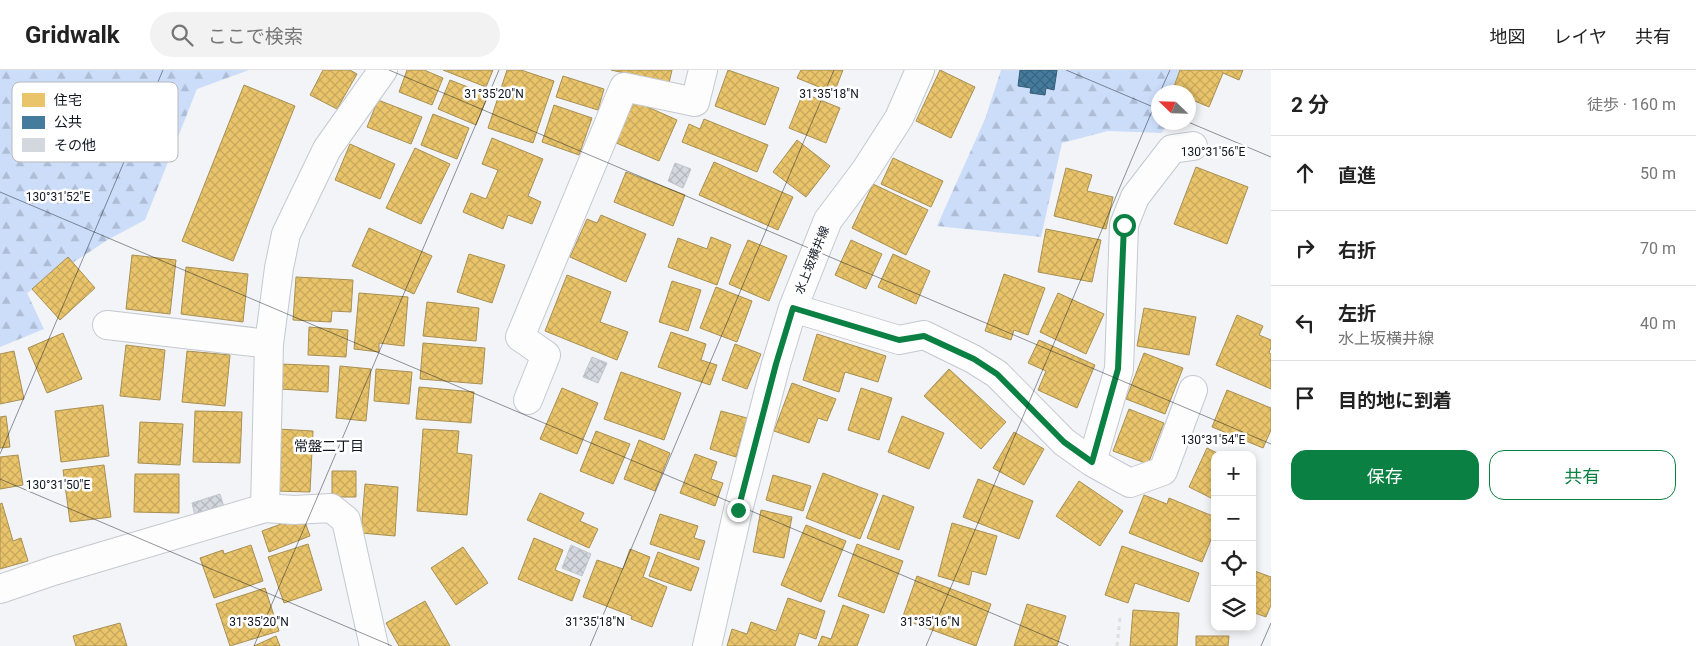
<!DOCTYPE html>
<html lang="ja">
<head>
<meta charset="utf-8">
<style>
	body { margin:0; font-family:Roboto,"Noto Sans JP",sans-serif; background:#f2f2f2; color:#222 }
	.controls { position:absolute; right:15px; bottom:15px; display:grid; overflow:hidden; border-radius:10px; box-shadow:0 2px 8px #0003 }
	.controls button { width:45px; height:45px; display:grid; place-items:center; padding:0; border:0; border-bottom:1px solid #e0e0e0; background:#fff; color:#222; font:25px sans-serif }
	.compass { position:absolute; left:1151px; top:15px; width:45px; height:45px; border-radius:50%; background:#fff; box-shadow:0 2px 8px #0003; rotate:293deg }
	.stop { position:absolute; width:15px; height:15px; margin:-11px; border:4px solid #0b8043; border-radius:50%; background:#fff }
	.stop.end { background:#0b8043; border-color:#fff; box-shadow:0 1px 5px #0008 }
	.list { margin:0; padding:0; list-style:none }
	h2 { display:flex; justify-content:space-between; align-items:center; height:65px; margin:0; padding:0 20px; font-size:21px }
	h2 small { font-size:16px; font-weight:400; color:#767676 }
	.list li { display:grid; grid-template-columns:32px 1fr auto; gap:15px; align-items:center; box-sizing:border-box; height:75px; padding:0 20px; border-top:1px solid #e0e0e0 }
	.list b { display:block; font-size:19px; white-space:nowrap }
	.list p { margin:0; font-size:16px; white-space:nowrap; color:#767676 }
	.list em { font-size:16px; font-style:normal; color:#767676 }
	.actions { display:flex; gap:10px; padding:15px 20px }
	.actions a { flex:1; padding:11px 0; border:1px solid #0b8043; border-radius:15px; text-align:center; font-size:18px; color:#0b8043 }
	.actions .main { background:#0b8043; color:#fff }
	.icon { flex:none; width:28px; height:28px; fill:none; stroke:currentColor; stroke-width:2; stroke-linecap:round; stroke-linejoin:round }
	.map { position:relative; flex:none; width:1271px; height:576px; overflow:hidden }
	header { display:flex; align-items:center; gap:30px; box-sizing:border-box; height:70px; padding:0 25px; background:#fff; border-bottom:1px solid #e0e0e0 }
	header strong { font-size:24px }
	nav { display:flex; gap:28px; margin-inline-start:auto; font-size:18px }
	.search { width:350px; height:45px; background:#f2f2f2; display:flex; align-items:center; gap:12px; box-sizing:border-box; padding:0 18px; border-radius:28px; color:#767676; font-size:19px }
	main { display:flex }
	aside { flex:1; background:#fff }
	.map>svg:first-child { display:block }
	.forest { fill:url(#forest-firs) }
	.homes { fill:url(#homes-cross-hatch); stroke:#a89054 }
	.public { fill:url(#public-cross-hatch); stroke:#355d78 }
	.building { fill:url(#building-cross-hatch); stroke:#c2c6cd }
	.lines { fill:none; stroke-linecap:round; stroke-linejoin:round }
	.minor-casing { stroke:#c4c9d0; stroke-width:30 }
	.path { stroke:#dededf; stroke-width:3; stroke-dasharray:4 4; stroke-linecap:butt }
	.minor { stroke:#fdfdfe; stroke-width:28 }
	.route { stroke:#0b8043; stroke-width:6 }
	.ticks { fill:none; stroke:#0f1620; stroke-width:1; stroke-opacity:0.45 }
	.labels { text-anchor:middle; stroke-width:5; stroke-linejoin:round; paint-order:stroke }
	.street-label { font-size:12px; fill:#0f1620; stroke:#fff }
	.neighbourhood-label { font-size:14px; fill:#0f1620; stroke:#fff }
	.key { fill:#fff; stroke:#b7b9bc; stroke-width:1 }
	.key-label { font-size:14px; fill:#0f1620 }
	.ticks-label { font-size:12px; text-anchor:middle; fill:#0f1620; stroke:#fff; stroke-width:5; stroke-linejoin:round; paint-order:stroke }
</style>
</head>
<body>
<header>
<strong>Gridwalk</strong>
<div class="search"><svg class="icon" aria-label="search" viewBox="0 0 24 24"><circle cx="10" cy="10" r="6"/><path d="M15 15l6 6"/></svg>ここで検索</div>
<nav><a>地図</a><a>レイヤ</a><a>共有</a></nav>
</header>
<main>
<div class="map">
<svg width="1271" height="576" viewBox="0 0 1271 576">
	<defs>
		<pattern id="forest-firs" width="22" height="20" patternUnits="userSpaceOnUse" patternTransform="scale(1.25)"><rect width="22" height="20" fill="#ccddf9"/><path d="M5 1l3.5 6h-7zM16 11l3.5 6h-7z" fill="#aebdd5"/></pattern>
		<pattern id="homes-cross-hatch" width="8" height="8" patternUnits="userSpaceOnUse" patternTransform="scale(1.25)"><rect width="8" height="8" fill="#e9c46a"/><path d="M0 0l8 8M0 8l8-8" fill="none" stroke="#c7a85c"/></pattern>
		<pattern id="public-cross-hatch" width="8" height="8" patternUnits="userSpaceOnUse" patternTransform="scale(1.25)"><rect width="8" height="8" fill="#457b9d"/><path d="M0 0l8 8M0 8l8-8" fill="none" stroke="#386480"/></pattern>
		<pattern id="building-cross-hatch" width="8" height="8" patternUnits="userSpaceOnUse" patternTransform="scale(1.25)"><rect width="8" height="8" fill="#d3d7de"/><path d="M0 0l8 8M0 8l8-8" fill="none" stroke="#b4b8be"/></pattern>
	</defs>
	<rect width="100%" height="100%" fill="#f2f4f7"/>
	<path class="forest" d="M0,0h249l-52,19 -52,131 -36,19 -82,54 17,36 -44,18z
		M1001,0h189l7,20 -8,10 -1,-8h-30v30l12,1 -9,10 -53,-2 -46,12 -21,94 -104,-11 48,-107z"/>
	<path class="homes" d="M323,0h27l7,4 -20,35 -27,-14z
		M407,0h17l19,8 -11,27 -33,-13z
		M443,0h50l-7,17z
		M507,0h14l33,11 -21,62 -45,-15z
		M611,0h61l-3,13z
		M728,0l51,18 -14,37 -50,-19z
		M801,0h42l-9,23 -37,-15z
		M940,0l35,17 -24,51 -35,-17z
		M1180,0h63l-4,10 -16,-7 -14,34 -21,-9v-6h-16z
		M563,6l41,13 -6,21 -42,-13z
		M450,10l38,15 -12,30 -38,-16z
		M244,15l51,21 -62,155 -51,-20z
		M803,23l37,15 -14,35 -37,-15z
		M378,30l44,17 -11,27 -44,-17z
		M632,30l45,20 -18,41 -45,-19z
		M554,35l38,13 -13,37 -37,-13z
		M433,44l36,14 -12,31 -36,-14z
		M704,49l64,26 -11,27 -75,-30 7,-18 11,5z
		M492,68l51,21 -15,37 13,6 -9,22 -24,-9 -5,14 -40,-17 8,-19 15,6 12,-29 -16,-6z
		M797,70l33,26 -24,31 -33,-25z
		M350,74l45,20 -15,35 -45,-19z
		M415,78l35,16 -29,60 -35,-16z
		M893,88l50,23 -12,26 -50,-23z
		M714,92l79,35 -15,33 -79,-35z
		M1196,97l52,20 -21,57 -53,-20z
		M1066,98l26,7 -5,16 26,6 -7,32 -52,-13z
		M626,102l59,23 -12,31 -59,-24z
		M873,114l55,26 -22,45 -54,-27z
		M601,145l45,19 -20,48 -56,-25 17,-38 10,4z
		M369,158l63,28 -18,38 -62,-28z
		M1046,159l55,11 -9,42 -54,-10z
		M711,167l20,8 -14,40 -49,-18 10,-29 29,11z
		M748,170l39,16 -18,45 -40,-17z
		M851,170l31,14 -16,35 -31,-14z
		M469,184l36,11 -13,38 -35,-11z
		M893,184l37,17 -14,33 -38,-17z
		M132,185l44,5 -6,54 -44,-5z
		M68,187l27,31 -35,32 -28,-31z
		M186,197l62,7 -5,48 -62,-8z
		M1004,204l41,14 -17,47 -14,-5 -3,10 -26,-9z
		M567,205l44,17 -11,30 28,10 -11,28 -72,-29z
		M296,207l57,3 -2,32 -19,-1 -1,11 -38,-2z
		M672,211l29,9 -13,41 -29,-9z
		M716,217l36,14 -15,41 -37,-14z
		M359,223l49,4 -4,49 -25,-3v9l-25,-3z
		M1058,223l46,21 -18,40 -46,-22z
		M427,232l52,6 -3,33 -53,-5z
		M1144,238l52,9 -7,38 -52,-9z
		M1237,245l26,11 -4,9 12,5v7l-2,6 2,1v35l-55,-24z
		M309,257l39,3 -2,27 -38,-2z
		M671,262l35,12 -5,16 16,5 -7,20 -52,-18z
		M63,263l19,46 -35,14 -19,-45z
		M817,264l69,22 -8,26 -33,-10 -6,20 -36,-12z
		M1039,270l56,25 -18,43 -39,-18 8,-19 -18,-8z
		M423,273l62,5 -3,36 -62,-5z
		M735,274l26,10 -14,35 -25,-9z
		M126,275l39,5 -5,50 -40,-4z
		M14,281l10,48 -24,5v-50z
		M187,281l43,4 -5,51 -43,-4z
		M1144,283l39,15 -18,46 -39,-15z
		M281,294l48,2 -1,26 -48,-3z
		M340,296l31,3 -5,52 -30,-3z
		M376,299l36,3 -3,32 -35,-3z
		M949,299l57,53 -25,27 -57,-53z
		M621,302l60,21 -17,47 -60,-21z
		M792,313l44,16 -9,22 -9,-3 -9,25 -35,-12z
		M419,317l55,5 -3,31 -55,-4z
		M562,318l36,15 -21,51 -37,-15z
		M861,318l31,10 -13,42 -31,-10z
		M1227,320l44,18v22l-8,18 -51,-21z
		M103,335l6,51 -48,6 -6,-51z
		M1129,339l35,14 -16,41 -35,-13z
		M195,341l47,1 -2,51 -47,-1z
		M721,341l26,7 -11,39 -26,-8z
		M6,346l4,31 -10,1v-31z
		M902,346l42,17 -15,36 -41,-17z
		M140,352l43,2 -3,41 -42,-2z
		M277,359l36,2 -3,61 -35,-1z
		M423,359l36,2 -2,22 15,2 -5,60 -50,-4z
		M596,361l34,13 -17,40 -33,-13z
		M1014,362l30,17 -20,36 -31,-17z
		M639,370l31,13 -15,38 -31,-12z
		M1207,378l14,7h-6v45l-26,-13z
		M695,384l22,8 -6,17 12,4 -8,23 -35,-13z
		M18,385l5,30 -23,4v-32z
		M104,395l7,52 -41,5 -7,-52z
		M332,401h24v26h-24z
		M823,403l55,21 -18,45 -54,-21z
		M135,404h44v39l-45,-1z
		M773,405l38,11 -8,25 -37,-11z
		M978,409l55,22 -14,38 -56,-22z
		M1079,411l44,30 -23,35 -44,-30z
		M365,414l33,3 -3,49 -34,-3z
		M540,423l44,20 -4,8 18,8 -9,19 -62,-28z
		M883,425l31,12 -15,43 -32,-12z
		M1144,425l23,9 2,-6 46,19v13l-13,32 -73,-29z
		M2,433l11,38 8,-3 7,23 -28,8v-65z
		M761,440l31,7 -8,41 -31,-6z
		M660,444l38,12 -4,12 11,3 -6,19 -49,-16z
		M303,446l7,20 -41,16 -7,-21z
		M952,453l45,13 -11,39 -14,-4 -3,14 -31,-9z
		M806,455l40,16 -25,61 -40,-17z
		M534,468l29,12 -8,20 25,10 -8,21 -54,-22z
		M308,474l14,46 -38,13 -16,-46z
		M857,474l46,17 -19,52 -46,-17z
		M251,475l12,36 -49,17 -14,-40 23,-8 1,4z
		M1122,476l77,27 -10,29 -54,-19 -7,20 -23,-8z
		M463,477l25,36 -32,22 -25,-37z
		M630,479l20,8 -7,20 24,10 -15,40 -21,-8 1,-3 -49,-19 14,-37 26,9z
		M658,482l41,16 -8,23 -42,-15z
		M1252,500l19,7v28l-5,12 -14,-5z
		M917,506l74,28 -15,42 -74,-27z
		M265,518l14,43 -49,15 -14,-42z
		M788,528l37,13 -9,28 -17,-6 -4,13h-68l5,-17 15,5 4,-12 25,9z
		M425,531l25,45h-51l-13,-23z
		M1027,534l39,12 -9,30h-43z
		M843,535l26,10 -12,31h-39l4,-10 9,3z
		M1133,540l46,3 -2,33h-47z
		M120,553l7,23h-51l-3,-10z
		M276,566l4,10h-26z
		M1196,566h33l-1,10h-32z"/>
	<path class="public" d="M1020,0h37l-3,20 -8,-2 -1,7 -15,-2 1,-5 -13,-2z"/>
	<path class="building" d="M675,93l16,6 -8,19 -15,-7z
		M592,287l15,6 -9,20 -15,-6z
		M220,424l4,13 -29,9 -3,-13z
		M571,475l20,9 -9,22 -20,-8z"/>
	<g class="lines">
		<g class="minor-casing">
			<path id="minor" d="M793,238l106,32 25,-5 49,24 24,15 67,68 28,20 38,21 33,-12 30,-81
				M107,255l162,19
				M528,330l18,-45 -26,-18 104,-250 71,15 8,-32
				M1092,392l27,-93 5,-144 11,-28 37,-48 21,-3
				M265,438l4,-164 10,-76 7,-34 41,-85 56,-79
				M0,519l53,-18 212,-63 29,2 37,-2 15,12 28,126
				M707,576l31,-136 38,-146 17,-56 35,-88 37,-49 34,-53 21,-48"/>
		</g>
		<path class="path" d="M1117,576l3,-28"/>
		<use href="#minor" class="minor"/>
	</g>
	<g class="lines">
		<path class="route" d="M738,440l38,-146 17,-56 106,32 25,-4 50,23 23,15 67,68 28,20 26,-93 6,-144"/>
	</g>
	<path class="ticks" d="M389,0l882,374M1066,0l92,39M1160,22l10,-22M1188,52l83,35M0,122l1069,454M0,384l163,-384M0,409l392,167M254,576l245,-576M590,576l244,-576M926,576l232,-549M1261,576l10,-23"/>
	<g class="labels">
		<g class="street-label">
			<text transform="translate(812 190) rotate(-68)" y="4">水上坂横井線</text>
		</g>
		<g class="neighbourhood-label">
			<text x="329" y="381">常盤二丁目</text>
		</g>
	</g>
	<rect x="12" y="12" width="166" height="80" rx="8" class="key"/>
	<rect x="22" y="23" width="23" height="14" fill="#e9c46a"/>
	<rect x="22" y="46" width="23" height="13" fill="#457b9d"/>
	<rect x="22" y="68" width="23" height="14" fill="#d3d7de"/>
	<g class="key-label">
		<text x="54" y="35">住宅</text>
		<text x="54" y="57">公共</text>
		<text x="54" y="80">その他</text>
	</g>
	<g class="ticks-label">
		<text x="494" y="28">31°35'20"N</text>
		<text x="829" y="28">31°35'18"N</text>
		<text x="1213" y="86">130°31'56"E</text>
		<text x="58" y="131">130°31'52"E</text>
		<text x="1213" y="374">130°31'54"E</text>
		<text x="58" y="419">130°31'50"E</text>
		<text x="259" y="556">31°35'20"N</text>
		<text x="595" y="556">31°35'18"N</text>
		<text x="930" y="556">31°35'16"N</text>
	</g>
</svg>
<div class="controls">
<button>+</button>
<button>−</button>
<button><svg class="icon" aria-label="locate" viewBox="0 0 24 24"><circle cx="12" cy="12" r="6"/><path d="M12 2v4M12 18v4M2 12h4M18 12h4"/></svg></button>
<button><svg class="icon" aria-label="layers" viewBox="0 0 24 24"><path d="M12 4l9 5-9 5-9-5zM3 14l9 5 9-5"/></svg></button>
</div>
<svg class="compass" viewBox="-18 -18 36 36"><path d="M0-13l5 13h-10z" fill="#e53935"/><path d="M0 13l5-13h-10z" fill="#767676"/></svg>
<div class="stop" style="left:1124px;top:155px"></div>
<div class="stop end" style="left:738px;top:440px"></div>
</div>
<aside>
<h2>2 分<small>徒歩 · 160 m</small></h2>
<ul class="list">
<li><svg class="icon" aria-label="ahead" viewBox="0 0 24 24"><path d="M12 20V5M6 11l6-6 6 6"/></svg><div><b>直進</b></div><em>50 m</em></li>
<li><svg class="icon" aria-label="right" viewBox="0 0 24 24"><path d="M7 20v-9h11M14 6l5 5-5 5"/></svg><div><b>右折</b></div><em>70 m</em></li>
<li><svg class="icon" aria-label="left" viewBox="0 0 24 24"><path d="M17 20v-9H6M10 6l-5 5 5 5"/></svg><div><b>左折</b><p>水上坂横井線</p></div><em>40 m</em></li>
<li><svg class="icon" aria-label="arrive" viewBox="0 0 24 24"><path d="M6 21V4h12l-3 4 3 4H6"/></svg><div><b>目的地に到着</b></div></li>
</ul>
<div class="actions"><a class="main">保存</a><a>共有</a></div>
</aside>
</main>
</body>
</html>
